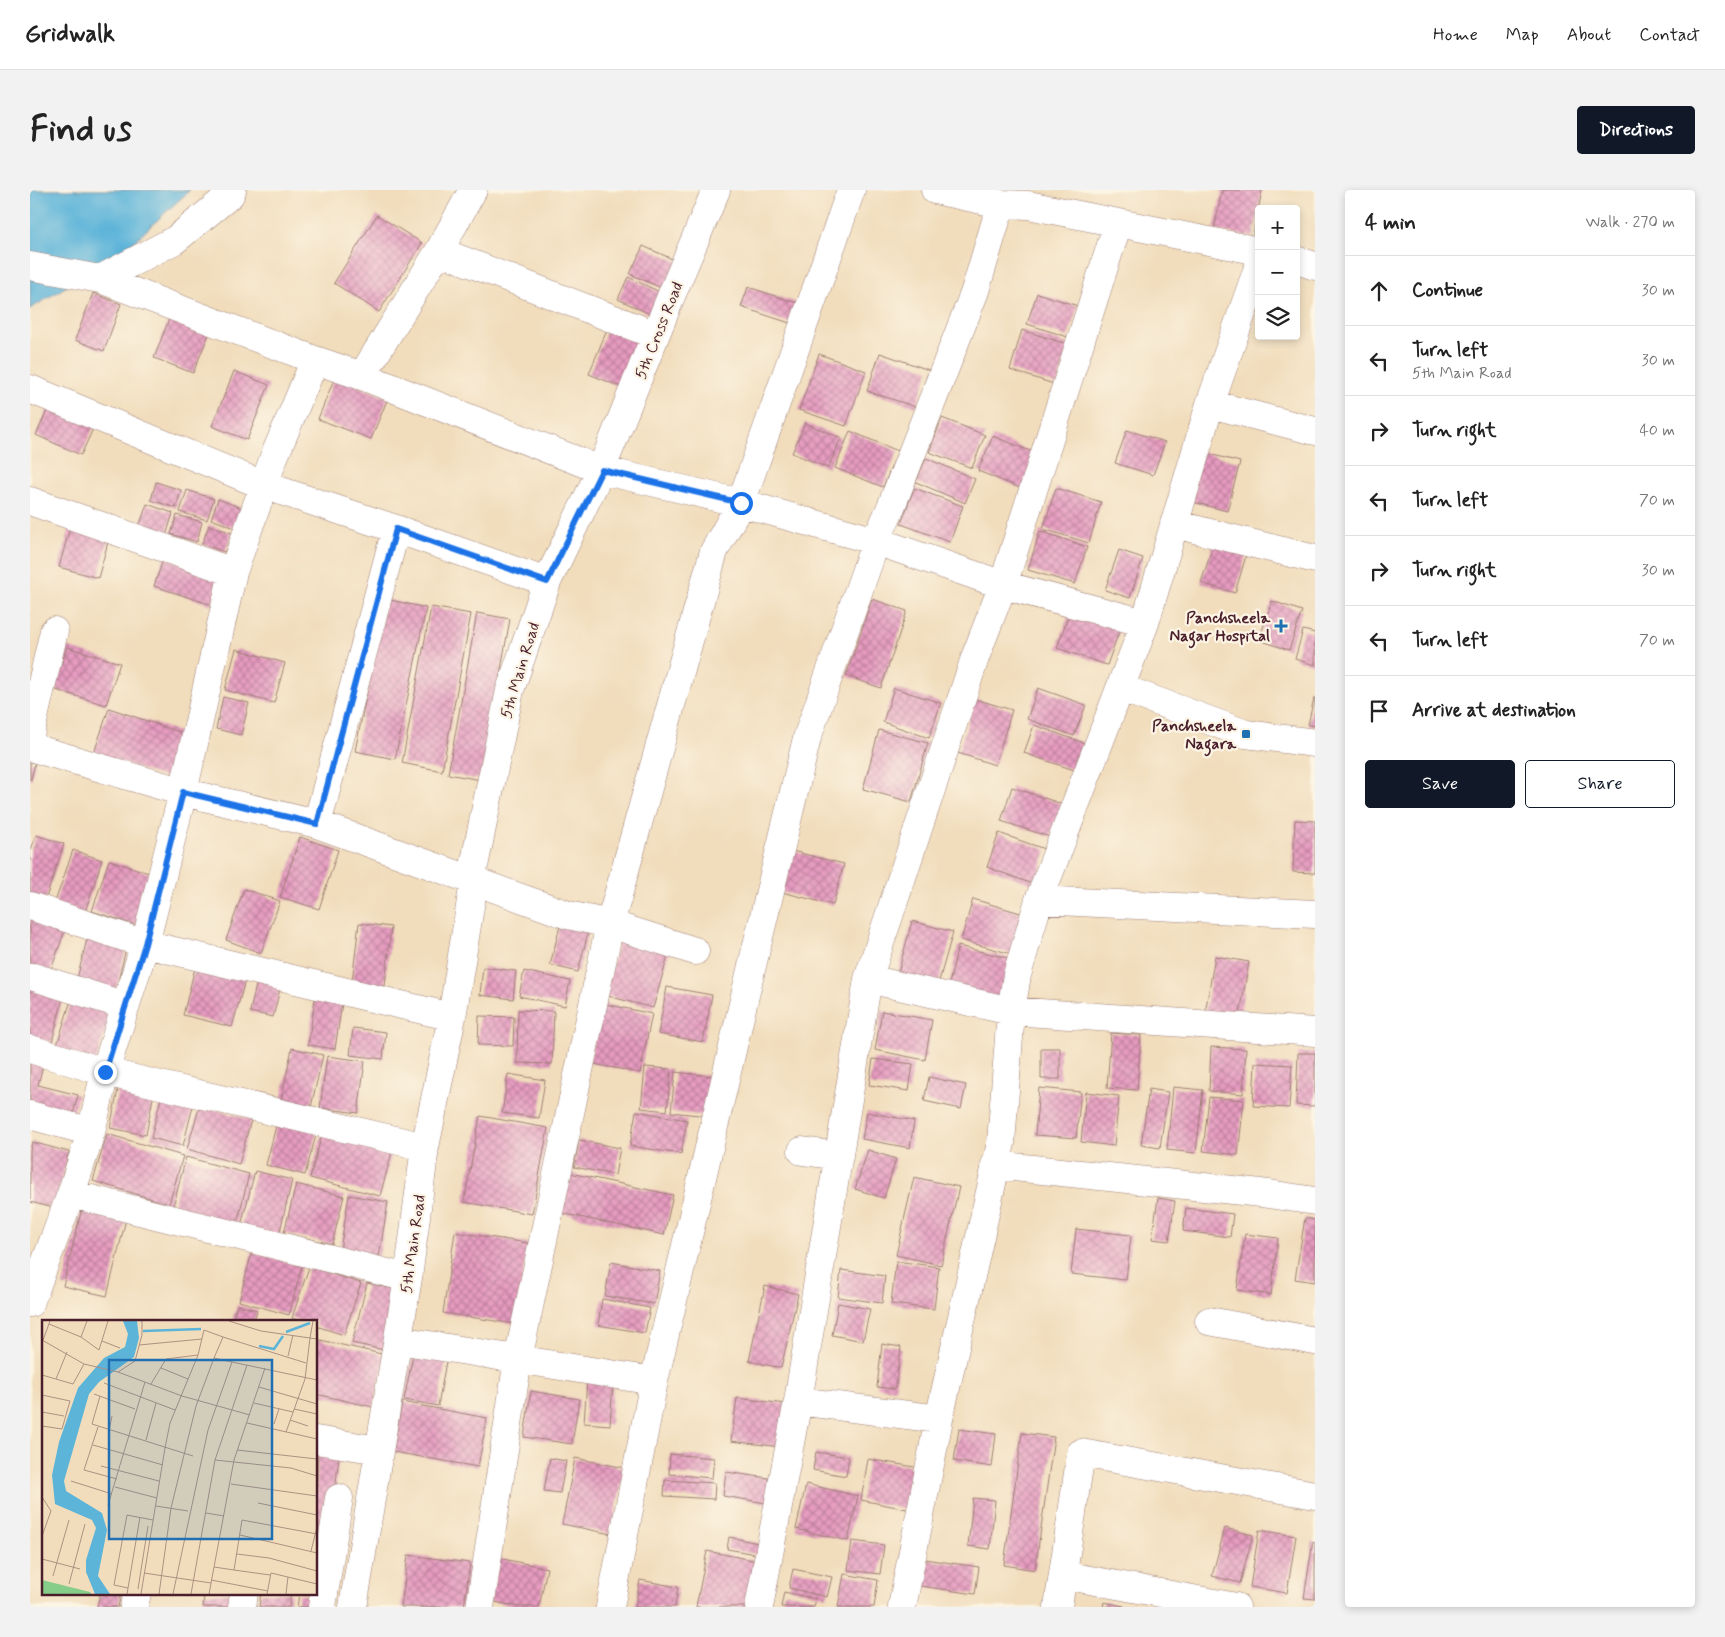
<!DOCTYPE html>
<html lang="en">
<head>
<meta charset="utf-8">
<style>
	body { margin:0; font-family:Mynerve,sans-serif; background:#f2f2f2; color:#222 }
	.controls { position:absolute; right:15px; top:15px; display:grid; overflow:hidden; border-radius:5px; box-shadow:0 2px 8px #0003 }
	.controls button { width:45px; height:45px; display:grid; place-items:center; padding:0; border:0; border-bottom:1px solid #e0e0e0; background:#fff; color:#222; font:25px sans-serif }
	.stop { position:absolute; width:15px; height:15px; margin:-11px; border:4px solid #1a73e8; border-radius:50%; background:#fff }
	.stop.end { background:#1a73e8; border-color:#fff; box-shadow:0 1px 5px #0008 }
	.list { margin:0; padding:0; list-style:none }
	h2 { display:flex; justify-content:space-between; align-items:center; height:65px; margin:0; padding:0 20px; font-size:21px }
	h2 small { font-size:16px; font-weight:400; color:#767676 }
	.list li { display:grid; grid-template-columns:32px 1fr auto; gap:15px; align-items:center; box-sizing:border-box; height:70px; padding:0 20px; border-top:1px solid #e0e0e0 }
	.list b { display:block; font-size:19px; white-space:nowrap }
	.list p { margin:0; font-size:16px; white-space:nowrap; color:#767676 }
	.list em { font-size:16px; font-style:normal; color:#767676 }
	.actions { display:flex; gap:10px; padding:15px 20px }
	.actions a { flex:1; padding:11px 0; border:1px solid #111827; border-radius:5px; text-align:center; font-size:18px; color:#111827 }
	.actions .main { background:#111827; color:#fff }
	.icon { flex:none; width:28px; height:28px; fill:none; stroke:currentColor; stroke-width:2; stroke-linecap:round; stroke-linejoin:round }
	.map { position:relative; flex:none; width:1285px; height:1417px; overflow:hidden; border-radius:5px }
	header { display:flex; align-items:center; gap:30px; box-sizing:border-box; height:70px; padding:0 25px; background:#fff; border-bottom:1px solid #e0e0e0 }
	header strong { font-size:24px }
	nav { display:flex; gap:28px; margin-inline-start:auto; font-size:18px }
	.intro { display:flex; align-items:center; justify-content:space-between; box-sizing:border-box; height:120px; padding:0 30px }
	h1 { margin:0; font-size:35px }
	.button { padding:12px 22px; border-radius:5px; background:#111827; color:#fff; font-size:18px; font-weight:700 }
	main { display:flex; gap:30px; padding:0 30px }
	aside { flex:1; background:#fff; border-radius:5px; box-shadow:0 2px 8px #0003 }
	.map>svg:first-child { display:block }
	.water { fill:#5cb4d9; stroke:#536a82 }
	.building { fill:url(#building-cross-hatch) }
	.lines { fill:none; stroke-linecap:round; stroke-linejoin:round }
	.minor-casing { stroke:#9e7e74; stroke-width:29 }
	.minor { stroke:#fff; stroke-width:28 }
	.route { stroke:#1a73e8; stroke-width:6 }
	.poi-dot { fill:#1f6fb2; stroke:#fcf5e5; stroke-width:2 }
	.labels { text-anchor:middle; stroke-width:4.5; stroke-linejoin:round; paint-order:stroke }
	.street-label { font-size:16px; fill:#4a1f2b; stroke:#fcf5e5 }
	.poi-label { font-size:16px; font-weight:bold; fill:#4a1f2b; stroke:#fcf5e5; text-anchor:end }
	.inset-river { fill:none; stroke:#5cb4d9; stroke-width:2.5 }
	.inset-road { fill:none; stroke:#ae9182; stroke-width:1 }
	.view { fill:#1f6fb2; fill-opacity:0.15; stroke:#1f6fb2; stroke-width:2.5 }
	.inset-edge { fill:none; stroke:#4a1f2b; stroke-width:2.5 }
</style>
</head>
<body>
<header>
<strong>Gridwalk</strong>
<nav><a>Home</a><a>Map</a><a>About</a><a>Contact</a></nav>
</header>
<div class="intro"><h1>Find us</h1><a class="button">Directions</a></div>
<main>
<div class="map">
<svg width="1285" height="1417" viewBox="0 0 1285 1417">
	<defs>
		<pattern id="building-cross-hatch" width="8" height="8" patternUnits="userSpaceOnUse" patternTransform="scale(1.25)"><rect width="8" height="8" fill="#e69bc0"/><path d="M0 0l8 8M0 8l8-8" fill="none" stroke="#bc7e9c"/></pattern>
	</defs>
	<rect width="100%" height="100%" fill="#fcf5e5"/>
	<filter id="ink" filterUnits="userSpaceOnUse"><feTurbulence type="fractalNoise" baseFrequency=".02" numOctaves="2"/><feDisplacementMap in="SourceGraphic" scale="10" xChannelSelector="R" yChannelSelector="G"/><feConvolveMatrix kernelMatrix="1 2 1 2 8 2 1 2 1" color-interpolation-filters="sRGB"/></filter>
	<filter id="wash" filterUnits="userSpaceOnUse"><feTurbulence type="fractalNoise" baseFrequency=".0096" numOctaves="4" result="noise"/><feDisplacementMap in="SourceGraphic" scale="20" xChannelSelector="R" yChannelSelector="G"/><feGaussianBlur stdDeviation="1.12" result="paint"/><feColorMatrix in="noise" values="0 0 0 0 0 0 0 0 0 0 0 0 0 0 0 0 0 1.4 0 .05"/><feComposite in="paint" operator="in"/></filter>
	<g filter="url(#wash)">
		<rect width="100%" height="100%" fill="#f1ddbc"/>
		<path class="water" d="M0,0h160l-64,59 -96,60z"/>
		<g id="blocks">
			<path class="building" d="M1192,0h40l-9,47 -39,-7z
				M347,25l45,28 -43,69 -45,-29z
				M613,56l36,16 -13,28 -36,-16z
				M598,87l34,16 -10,22 -34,-16z
				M718,97l49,16 -7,20 -49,-16z
				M63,103l28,11 -17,47 -29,-11z
				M1007,103l41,13 -10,31 -41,-13z
				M141,124l40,15 -18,44 -39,-15z
				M578,137l37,16 -19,46 -37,-15z
				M992,140l48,15 -13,40 -47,-15z
				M850,163l49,17 -13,37 -49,-16z
				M789,164l47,17 -20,55 -47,-16z
				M204,181l35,14 -22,55 -35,-14z
				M305,187l53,21 -17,41 -53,-20z
				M22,210l45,20 -16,35 -45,-20z
				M912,228l43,17 -13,33 -43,-16z
				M775,233l36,15 -13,30 -36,-15z
				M1097,240l38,12 -12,33 -38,-12z
				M820,241l48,20 -15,36 -48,-19z
				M963,246l47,19 -15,35 -47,-19z
				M1172,262l38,10 -13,49 -38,-10z
				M896,268l49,21 -10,24 -49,-21z
				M126,292l25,8 -5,18 -25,-8z
				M884,298l49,18 -13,36 -49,-18z
				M1026,298l45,14 -12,41 -46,-14z
				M157,300l27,9 -7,21 -27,-8z
				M188,309l24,9 -7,20 -24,-9z
				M117,314l26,9 -7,23 -27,-9z
				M147,325l25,7 -5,20 -26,-8z
				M41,334l39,11 -12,43 -39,-11z
				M179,335l23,8 -7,19 -23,-8z
				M1010,341l47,16 -12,37 -47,-14z
				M1185,349l33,10 -13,44 -34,-10z
				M1089,360l24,8 -13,40 -25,-8z
				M134,367l57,19 -9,29 -58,-19z
				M356,409l40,9 -31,151 -40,-8z
				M842,409l35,12 -26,77 -35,-12z
				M1242,411l30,10 -13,39 -30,-10z
				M401,417l40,7 -29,157 -40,-8z
				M1040,421l50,18 -13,36 -50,-17z
				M447,423l33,6 -29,161 -33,-6z
				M1273,440l12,3v32l-20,-6z
				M37,457l53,16 -14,42 -53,-16z
				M206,459l49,14 -11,40 -49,-13z
				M864,498l47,15 -12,35 -46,-16z
				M1008,498l48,17 -12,31 -47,-17z
				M193,507l26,6 -8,32 -25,-6z
				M1284,508h1v28l-7,-1z
				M945,509l37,11 -17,55 -37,-12z
				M79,518l82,28 -16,45 -81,-28z
				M1004,535l50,18 -10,27 -50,-17z
				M849,540l49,13 -17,59 -48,-13z
				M0,572l5,1 -4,17h-1z
				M982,597l50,17 -12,33 -49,-16z
				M1265,630l20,1v52l-22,-1z
				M969,643l48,17 -12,35 -48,-18z
				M6,645l28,9 -20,60 -14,-4v-47z
				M270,647l38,13 -19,59 -39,-12z
				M43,660l29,10 -18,55 -30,-10z
				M758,660l56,14 -11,41 -55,-14z
				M79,670l43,14 -17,51 -43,-14z
				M214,699l36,12 -19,52 -35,-13z
				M943,709l54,16 -12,40 -54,-15z
				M0,725l36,12 -16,46 -20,-6z
				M882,731l41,11 -16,56 -40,-11z
				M531,732l28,7 -11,43 -28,-7z
				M329,733l32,4 -6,59 -33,-4z
				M590,746l50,13 -17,59 -49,-13z
				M57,749l39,10 -11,44 -39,-10z
				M928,756l54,13 -11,42 -53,-13z
				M1185,766l34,6 -10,57 -34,-6z
				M166,774l50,13 -14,50 -49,-12z
				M453,777l33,4 -3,28 -33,-4z
				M494,781l46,10 -5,25 -46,-10z
				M228,786l24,5 -9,36 -23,-5z
				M0,792l35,8 -13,52 -22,-5z
				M637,797l45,8 -9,47 -45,-8z
				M42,807l40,13 -16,51 -40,-13z
				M285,809l27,4 -7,46 -27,-4z
				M571,813l51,11 -12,59 -51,-10z
				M488,820l36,1 -2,53 -35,-1z
				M852,821l50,9 -7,40 -50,-10z
				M449,826l35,1 -1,29 -35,-1z
				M323,838l33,4 -3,27 -33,-4z
				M1081,843l30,2 -4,55 -30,-2z
				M1181,857l35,2 -3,45 -34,-3z
				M262,858l31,7 -12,52 -30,-6z
				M1011,858h19v31h-19z
				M0,863l15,4 -7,28 40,10 -5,19 -43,-10z
				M1268,863h17v53l-19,-1z
				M297,866l38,5 -7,52 -38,-5z
				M843,869l40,5 -4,27 -40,-6z
				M1225,873l37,2 -3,43 -36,-2z
				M615,877l26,2 -4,42 -26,-3z
				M645,882l37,4 -4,40 -37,-4z
				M478,884l37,6 -6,38 -37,-5z
				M899,887l37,8 -5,24 -37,-8z
				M90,890l35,7 -9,48 -36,-7z
				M1143,897l30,3 -7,63 -29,-3z
				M1009,898l42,4 -5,46 -41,-3z
				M1119,899l19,3 -8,56 -19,-3z
				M133,900l32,8 -12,48 -32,-8z
				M1056,902l33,4 -5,50 -33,-4z
				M1179,907l35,3 -6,55 -35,-4z
				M170,915l51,15 -12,44 -52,-15z
				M606,921l51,9 -6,34 -51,-8z
				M837,922l47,9 -4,27 -48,-9z
				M450,926l68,12 -16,86 -68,-12z
				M248,928l40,10 -13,47 -39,-10z
				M77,944l76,22 -14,48 -76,-23z
				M292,944l70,18 -12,44 -70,-18z
				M549,950l41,8 -5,27 -41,-8z
				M2,952l37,10 -15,56 -24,-6v-52z
				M838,960l28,9 -12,39 -29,-9z
				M156,967l63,17 -12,50 -64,-17z
				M225,981l37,9 -13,55 -38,-9z
				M540,983l103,22 -9,40 -103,-22z
				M884,987l45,10 -18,78 -45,-10z
				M266,994l48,12 -12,48 -48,-11z
				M319,1005l39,7 -9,54 -39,-6z
				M1128,1008l17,3 -6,40 -17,-2z
				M53,1014l44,11 -20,81 -44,-10z
				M1156,1018l47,6 -3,23 -47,-6z
				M1275,1028l10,2v62l-20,-3z
				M1046,1039l55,6 -5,45 -55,-6z
				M425,1042l73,11 -13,81 -72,-11z
				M1215,1044l33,4 -7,57 -34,-5z
				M222,1062l50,14 -13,49 -50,-14z
				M866,1071l43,6 -5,42 -43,-5z
				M581,1072l49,9 -6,33 -49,-8z
				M279,1077l52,16 -17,52 -28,-9v-5h-15l-9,-3z
				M811,1080l44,6 -3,27 -44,-6z
				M337,1093l36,8 -15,60 -36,-8z
				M735,1096l33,8 -17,74 -32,-7z
				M572,1109l48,9 -5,25 -47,-8z
				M808,1113l32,6 -7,32 -31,-6z
				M207,1115l20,5 -3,11h-22z
				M286,1149l70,16 -13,52 -57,-13z
				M852,1154l19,3 -6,42 -18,-2z
				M384,1160l33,6 -9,50 -34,-6z
				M557,1190l26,2 -3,43 -26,-2z
				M501,1201l48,8 -7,45 -48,-7z
				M707,1208l49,6 -5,43 -50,-6z
				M372,1212l85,16 -9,49 -85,-15z
				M929,1239l37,5 -4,33 -38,-6z
				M992,1243l32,4 -19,133 -31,-5z
				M288,1255l22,2 -9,81 -15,-2z
				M786,1262l33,5 -3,19 -33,-6z
				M640,1264l44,4 -2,20 -43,-4z
				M520,1268l16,3 -6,32 -16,-2z
				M545,1268l50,10 -14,66 -49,-10z
				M838,1269l52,9 -8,42 -51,-10z
				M696,1282l49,7 -3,25 -49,-8z
				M635,1290l50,3 -1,16 -50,-3z
				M776,1294l52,12 -10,45 -52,-12z
				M943,1308l22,2 -5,49 -22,-3z
				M1195,1338l28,7 -13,48 -28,-7z
				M1229,1340l37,6 -9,57 -37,-6z
				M699,1347l34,7 -2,11 -34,-6z
				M822,1351l32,4 -4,29 -32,-4z
				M1283,1351l2,1v57l-11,-1z
				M677,1361l56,11 -9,45h-58z
				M378,1365l62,8 -6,44h-63z
				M468,1368l49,10 -8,39h-19l-30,-6z
				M894,1369l55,8 -4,27 -55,-8z
				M763,1379l39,8 -5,20 -38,-9z
				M814,1384l34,6 -4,27h-36z
				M610,1390l38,7 -3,20h-40z
				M754,1402l32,7 -2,8h-33z
				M70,1403h21l-3,14h-21z
				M174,1403h32l-1,14h-32z
				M231,1403h30l-2,14h-30z
				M269,1404l19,3 -2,10h-19z
				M1074,1412l20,4v1h-21z"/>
		</g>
	</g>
	<g filter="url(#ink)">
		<use href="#blocks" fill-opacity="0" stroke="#9e7e74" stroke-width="1"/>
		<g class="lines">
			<g class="minor-casing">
				<path id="minor" d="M905,0l66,14
					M409,61l216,84
					M1266,70l19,6
					M0,76l70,13 215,81 47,16 239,94 140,33 135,38 127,44 142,38
					M70,89l75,-39 55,-45 2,-5
					M332,186l77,-125 34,-61
					M0,199l233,96 133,44 151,53
					M1180,214l105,27
					M0,311l203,71
					M1144,334l141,35
					M1091,498l125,46 69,9
					M0,545l24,-104
					M0,557l153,45 134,32 251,91 42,9 85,27
					M287,634l79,-295
					M441,691l39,-191 37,-108 54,-112 71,-176 44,-104
					M1009,710l276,14
					M0,716l115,38 307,73
					M4,787l92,29
					M838,789l143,32 304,21
					M0,859l75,23 320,75
					M0,925l61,17
					M772,961l37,5
					M965,975l266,28 54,8
					M41,1004l337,84
					M0,1113l41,-109 20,-62 14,-60 40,-128 38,-152 50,-220 41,-115 41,-97
					M1179,1131l106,20
					M368,1150l256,41
					M768,1211l141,18
					M286,1250l63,10
					M1033,1385l173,32
					M104,1417l3,-14
					M212,1417l2,-14
					M292,1417l17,-109
					M323,1417l55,-329 17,-131 27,-130 22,-135
					M450,1417l38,-248 92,-435 104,-373 27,-48 110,-313
					M580,1417l44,-226 97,-411 56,-232 69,-197 15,-34 84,-216 26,-87 27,1 231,46
					M729,1417l39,-206 70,-422 108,-324 27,-70 115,-362
					M872,1417l37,-188 62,-276 10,-132 6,-36 22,-75 106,-277 65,-219 49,-139
					M1028,1417l23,-154 234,42"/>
			</g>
			<use href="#minor" class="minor"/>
		</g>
	</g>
	<g class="lines" filter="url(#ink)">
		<path class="route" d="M75,882l40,-128 38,-152 134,32 79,-295 151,53 55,-112 139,33"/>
	</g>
	<g class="poi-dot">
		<path d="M1248.5 428.5h5v5h5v5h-5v5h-5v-5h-5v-5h5z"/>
		<rect x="1211" y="539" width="10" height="10" rx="2.5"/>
	</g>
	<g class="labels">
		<g class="street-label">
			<text transform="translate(628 140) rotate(-68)" y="6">5th Cross Road</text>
			<text transform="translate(489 480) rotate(-73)" y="6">5th Main Road</text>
			<text transform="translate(382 1054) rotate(-82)" y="6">5th Main Road</text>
		</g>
		<g class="poi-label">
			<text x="1240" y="433">Panchsheela<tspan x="1240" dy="18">Nagar Hospital</tspan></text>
			<text x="1206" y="541">Panchsheela<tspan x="1206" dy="18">Nagara</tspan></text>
		</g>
	</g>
	<g transform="translate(12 1130)">
		<rect width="275" height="275" fill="#f1ddbc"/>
		<path d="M0,260l48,12 1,2h-49z" fill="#85cd88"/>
		<path d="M81,1h14l2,17 -5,19 -35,25 -10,12 -25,87 2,10 36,22 5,17 -9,46 12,18h-15l-9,-22v-12l10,-32 -4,-8 -37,-16 -3,-29 7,-33 19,-54 26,-30 21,-11 3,-13z" fill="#5cb4d9"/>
		<path class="inset-river" d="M101,11l58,-2M244,12l24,-9M217,26l15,3 9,-13"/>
		<path class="inset-road" d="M187,1l32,10 49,7 -5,41 -19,53M271,1l-3,17 7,1M7,4l32,13 18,13 9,-29M39,17l6,-16M0,20l42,24 34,8 64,24 68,19M60,21l18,7M0,23l8,-22M97,25l63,-6M246,36l5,-21M172,38l9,-21 83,26M119,48l27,11M76,52l17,-11 7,-26v-14M0,55l31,9 11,-20M14,59l11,-27M62,63l71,27M109,64l15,-25 32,-4M217,67l58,17M52,74l41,15M0,75l28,6 -8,28 -20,-3M58,76l-8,28 101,32M212,83l39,9M252,89l23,5M0,92l22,4M248,100l18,6M205,103l70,16M232,104l5,-15M56,107l-14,43 33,9M67,111l3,-15M104,120l10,-37M51,125l70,20M123,128l5,-25 28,-68 6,-25 19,7M195,130l80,9M173,140l76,8 26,8M59,146l58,15M29,161l41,13M189,164l86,12M73,167l42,11M0,177l9,14 -9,25M216,183l59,12M66,185l37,-123M114,186l32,5M164,193l18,3M198,215l77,18M269,231l6,-24M195,234l32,4 48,13M0,239l38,10M172,247l20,3M102,253l67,10M228,255l-36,-5 8,-50 75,14M11,256l16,-56M169,260l57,11M27,264l16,-60M86,268l-14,-3 13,-70 26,5M96,269l10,-63M85,274l13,-77M99,274l24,-146M117,274l12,-86 25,-102 18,-48 18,4M131,274l35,-164 24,-68 85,18M149,274l24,-134 32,-95M167,274l25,-134 31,-92M225,274l4,-21 46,11M244,274l2,-17"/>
		<path class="view" d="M67,40h163v179h-163z"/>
		<rect width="275" height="275" class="inset-edge"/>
	</g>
</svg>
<div class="controls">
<button>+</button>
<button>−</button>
<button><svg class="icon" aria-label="layers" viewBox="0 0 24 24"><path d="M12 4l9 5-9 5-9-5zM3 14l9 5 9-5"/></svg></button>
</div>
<div class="stop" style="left:711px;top:313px"></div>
<div class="stop end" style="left:75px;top:882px"></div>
</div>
<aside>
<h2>4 min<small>Walk · 270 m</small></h2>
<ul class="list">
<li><svg class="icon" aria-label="ahead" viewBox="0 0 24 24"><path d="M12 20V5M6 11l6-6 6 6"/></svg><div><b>Continue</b></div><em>30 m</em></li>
<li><svg class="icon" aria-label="left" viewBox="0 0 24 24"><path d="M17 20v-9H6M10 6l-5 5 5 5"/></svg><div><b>Turn left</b><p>5th Main Road</p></div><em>30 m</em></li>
<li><svg class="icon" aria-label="right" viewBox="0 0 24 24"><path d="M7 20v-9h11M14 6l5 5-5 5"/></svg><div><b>Turn right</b></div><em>40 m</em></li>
<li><svg class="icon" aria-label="left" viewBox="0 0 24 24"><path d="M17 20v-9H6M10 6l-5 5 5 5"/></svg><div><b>Turn left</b></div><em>70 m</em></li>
<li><svg class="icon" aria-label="right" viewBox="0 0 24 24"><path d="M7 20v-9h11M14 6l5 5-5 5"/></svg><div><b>Turn right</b></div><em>30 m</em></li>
<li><svg class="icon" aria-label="left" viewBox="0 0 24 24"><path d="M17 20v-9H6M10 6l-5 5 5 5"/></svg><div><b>Turn left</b></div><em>70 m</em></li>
<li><svg class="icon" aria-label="arrive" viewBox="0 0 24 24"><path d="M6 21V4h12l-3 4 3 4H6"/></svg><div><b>Arrive at destination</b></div></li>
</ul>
<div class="actions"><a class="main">Save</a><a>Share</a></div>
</aside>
</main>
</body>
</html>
